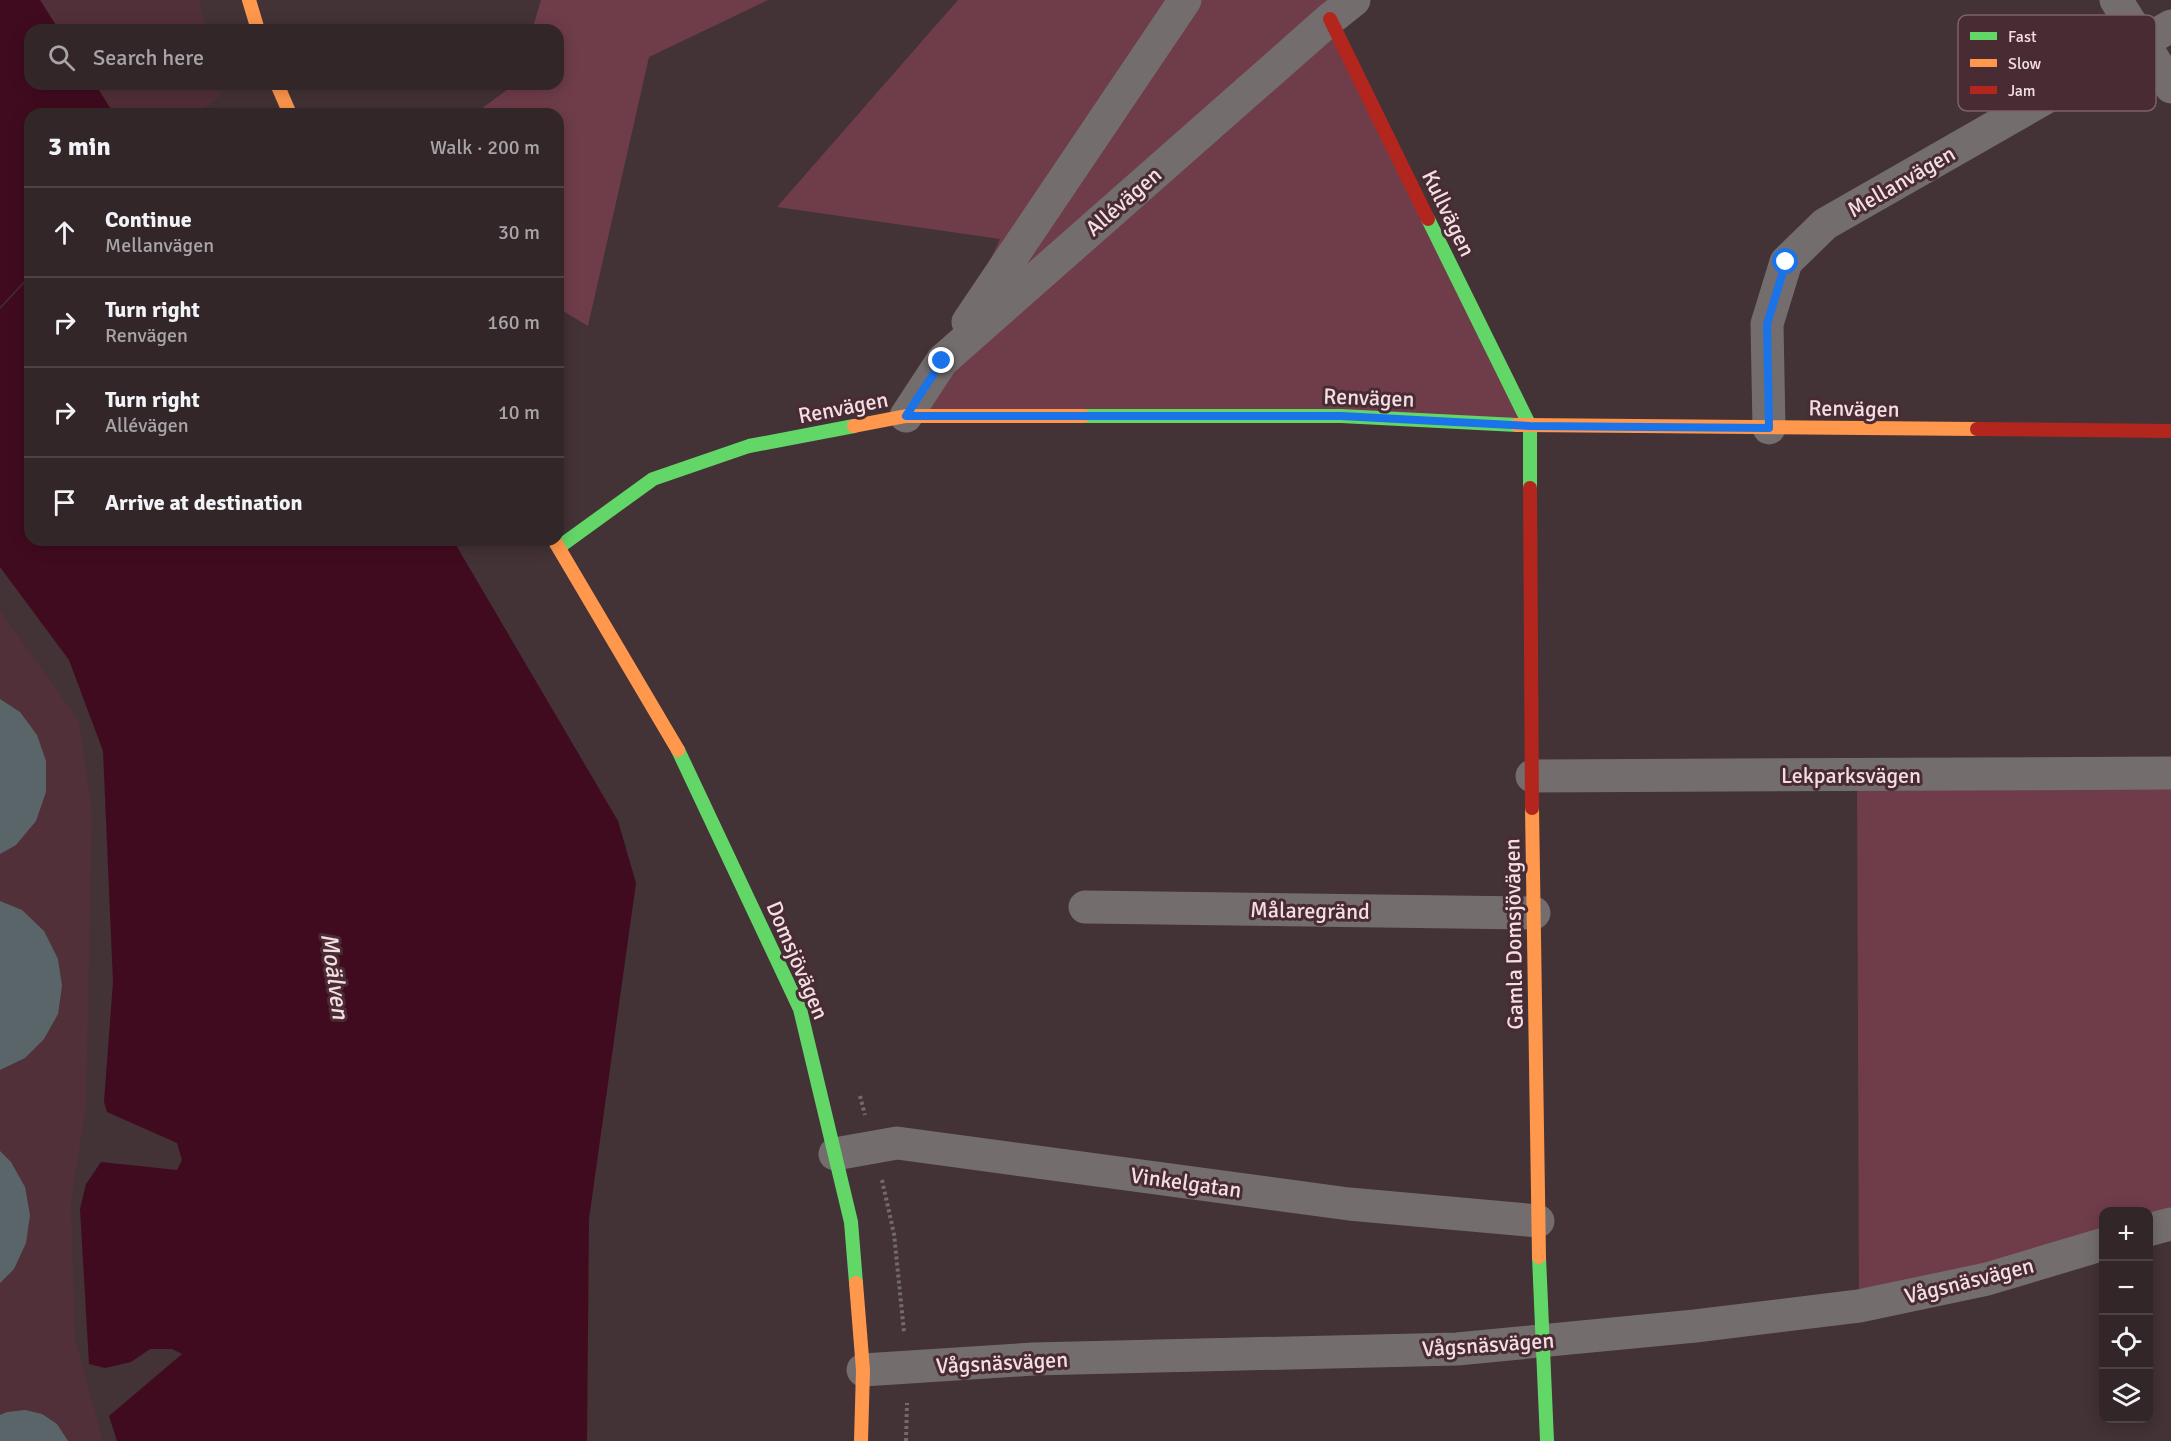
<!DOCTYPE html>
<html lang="en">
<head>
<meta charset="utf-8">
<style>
	body { margin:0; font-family:Signika,sans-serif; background:#3a2e30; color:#f1f3f6 }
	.controls { position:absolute; right:18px; bottom:18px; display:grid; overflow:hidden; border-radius:12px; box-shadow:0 3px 15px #0003 }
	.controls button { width:54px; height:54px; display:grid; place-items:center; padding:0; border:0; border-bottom:2px solid #4d4345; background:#322628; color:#f1f3f6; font:30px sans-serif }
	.stop { position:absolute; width:18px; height:18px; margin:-14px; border:4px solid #1a73e8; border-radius:50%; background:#fff }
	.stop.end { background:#1a73e8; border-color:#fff; box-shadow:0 2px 6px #0008 }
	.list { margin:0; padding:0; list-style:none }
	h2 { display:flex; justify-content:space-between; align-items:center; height:78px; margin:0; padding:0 24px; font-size:26px }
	h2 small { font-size:20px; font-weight:400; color:#a8a5a8 }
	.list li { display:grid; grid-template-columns:39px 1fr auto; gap:18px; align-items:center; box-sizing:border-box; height:90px; padding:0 24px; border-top:2px solid #4d4345 }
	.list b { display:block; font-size:22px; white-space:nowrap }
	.list p { margin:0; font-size:20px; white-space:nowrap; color:#a8a5a8 }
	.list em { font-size:20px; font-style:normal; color:#a8a5a8 }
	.icon { flex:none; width:33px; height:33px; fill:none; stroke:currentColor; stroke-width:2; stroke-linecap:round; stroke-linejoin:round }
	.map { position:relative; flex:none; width:2171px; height:1441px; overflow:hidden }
	.search { position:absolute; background:#322628; box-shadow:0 3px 15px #0003; left:24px; top:24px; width:540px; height:66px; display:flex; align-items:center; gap:15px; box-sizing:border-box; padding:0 21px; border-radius:18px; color:#a8a5a8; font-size:22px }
	.panel { position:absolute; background:#322628; box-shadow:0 3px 15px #0003; left:24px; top:108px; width:540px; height:438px; border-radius:18px }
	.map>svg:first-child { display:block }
	.built { fill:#523039 }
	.green { fill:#6f3d4a }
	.water { fill:#410b1f }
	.building { fill:#5a6569 }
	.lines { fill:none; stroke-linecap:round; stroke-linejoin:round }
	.path { stroke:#736a6c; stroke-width:4; stroke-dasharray:3 3; stroke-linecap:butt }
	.street { stroke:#736d6e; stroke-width:33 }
	.fast { stroke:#63d668; stroke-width:14 }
	.slow { stroke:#ff974d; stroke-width:14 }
	.jam { stroke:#b3261e; stroke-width:14 }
	.route { stroke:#1a73e8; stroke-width:8 }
	.labels { text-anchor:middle; stroke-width:6; stroke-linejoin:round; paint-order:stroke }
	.street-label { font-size:22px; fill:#f3dfe3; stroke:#492c33 }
	.water-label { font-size:24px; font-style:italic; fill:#f2dde1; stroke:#492c33 }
	.key { fill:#492c33; stroke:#7c6268; stroke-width:1.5 }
	.key-label { font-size:16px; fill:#f3dfe3 }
</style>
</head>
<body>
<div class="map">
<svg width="2171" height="1441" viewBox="0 0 2171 1441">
	<rect width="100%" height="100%" fill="#433236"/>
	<path class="built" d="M40,0h159l7,30h-147z
		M95,84h123l2,12 -24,18h-82z
		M0,611l79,110 13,91 -6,296 -15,93 4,137 28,103h-103z"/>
	<path class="green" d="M541,0h227l-119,57 -61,269 -30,-18v-194h-84l41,-30h43v-54h-26z
		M958,0h396l-24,18 200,408 -624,-10 36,-55 58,-122 -223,-32z
		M2171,773v451l-22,6 -1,-18h-44l-1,32 -244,62 -2,-531z"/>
	<path class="water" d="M0,0h40l19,30h-29v54h65l19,30h-84v161l-30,32z
		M30,277v263h423l165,281 18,62 -47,336 -2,222h-470l-8,-25 73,-62 -10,-5h-22l-19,13 -26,6 -16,-4 -9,-155 6,-25 15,-22 76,8 5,-10 -5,-17 -70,-31 -3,-10 9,-120 -10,-231 -34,-91 -69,-93v-258z"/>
	<path class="building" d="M0,699l20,13 17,23 9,26v31l-10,29 -20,24 -16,9z
		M0,901l22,9 22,21 14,28 4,27 -4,28 -14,25 -19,19 -25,12z
		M0,1151l11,11 14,25 5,28 -4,28 -12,26 -14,14z
		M25,1410l17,4 15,10 11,17h-68v-26l7,-3z"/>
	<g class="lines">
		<path class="path" d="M860,1096l5,19
			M882,1180l12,54 10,98
			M906,1441l1,-38"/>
		<path class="street" d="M2116,0l55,87
			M968,322l217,-322
			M906,416l36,-55 388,-342 24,-19
			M1769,428l-2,-104 19,-62 39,-38 346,-198
			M1532,776l639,-3
			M1085,907l449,6
			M835,1154l62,-11 452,61 189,17
			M2148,1230l23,-6
			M863,1370l170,-11 424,-10 238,-23 164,-20 128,-27 117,-35"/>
		<path class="fast" d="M1428,219l102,207v62
			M1083,416h258l176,9
			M559,547l94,-68 96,-33 105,-20
			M678,750l122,259 51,213 5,61
			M1539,1257l8,184"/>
		<path class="slow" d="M249,0l9,30
			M277,84l13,30
			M1517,425l460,4
			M854,426l52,-10h177
			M554,540l124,210
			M1532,808l7,449
			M856,1283l7,87 -2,71"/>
		<path class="jam" d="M1330,19l98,200
			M1977,429l194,2
			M1530,488l2,320"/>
	</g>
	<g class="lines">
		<path class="route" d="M942,361l-36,55h435l189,10 239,2 -2,-104 19,-62"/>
	</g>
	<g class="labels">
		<g class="street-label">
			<text transform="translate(1901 181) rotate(-30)" y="8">Mellanvägen</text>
			<text transform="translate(1123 201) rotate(-41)" y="8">Allévägen</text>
			<text transform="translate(1449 213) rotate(64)" y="8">Kullvägen</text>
			<text transform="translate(1369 397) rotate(2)" y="8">Renvägen</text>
			<text transform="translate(843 407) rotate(-11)" y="8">Renvägen</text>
			<text transform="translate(1854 408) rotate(1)" y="8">Renvägen</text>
			<text x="1851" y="783">Lekparksvägen</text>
			<text transform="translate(1310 910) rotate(1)" y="8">Målaregränd</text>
			<text transform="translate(1513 934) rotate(-91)" y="8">Gamla Domsjövägen</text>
			<text transform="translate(798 960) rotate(67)" y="8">Domsjövägen</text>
			<text transform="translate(1186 1182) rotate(8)" y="8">Vinkelgatan</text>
			<text transform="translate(1969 1280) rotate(-14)" y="8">Vågsnäsvägen</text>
			<text transform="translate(1488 1344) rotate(-4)" y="8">Vågsnäsvägen</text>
			<text transform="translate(1002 1362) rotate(-3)" y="8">Vågsnäsvägen</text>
		</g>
		<g class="water-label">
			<text transform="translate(335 976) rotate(82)" y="8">Moälven</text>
		</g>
	</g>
	<rect x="1958" y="15" width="198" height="96" rx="9" class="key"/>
	<rect x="1970" y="32" width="27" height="8" fill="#63d668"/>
	<rect x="1970" y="59" width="27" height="8" fill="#ff974d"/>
	<rect x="1970" y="86" width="27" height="8" fill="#b3261e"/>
	<g class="key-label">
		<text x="2008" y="42">Fast</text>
		<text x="2008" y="69">Slow</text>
		<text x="2008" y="96">Jam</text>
	</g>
</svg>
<div class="controls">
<button>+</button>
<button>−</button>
<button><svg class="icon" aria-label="locate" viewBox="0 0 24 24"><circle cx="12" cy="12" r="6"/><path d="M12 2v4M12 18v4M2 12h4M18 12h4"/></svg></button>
<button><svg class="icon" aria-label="layers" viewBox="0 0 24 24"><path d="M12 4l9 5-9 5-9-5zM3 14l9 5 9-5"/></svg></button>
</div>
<div class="stop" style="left:1786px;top:262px"></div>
<div class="stop end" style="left:942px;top:361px"></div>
<div class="search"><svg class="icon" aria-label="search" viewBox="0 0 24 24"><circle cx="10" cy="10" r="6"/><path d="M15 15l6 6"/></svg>Search here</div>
<section class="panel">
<h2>3 min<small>Walk · 200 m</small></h2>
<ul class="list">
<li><svg class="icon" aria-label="ahead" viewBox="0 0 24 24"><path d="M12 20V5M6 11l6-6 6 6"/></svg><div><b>Continue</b><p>Mellanvägen</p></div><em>30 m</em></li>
<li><svg class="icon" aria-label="right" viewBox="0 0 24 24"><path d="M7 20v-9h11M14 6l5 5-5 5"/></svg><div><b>Turn right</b><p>Renvägen</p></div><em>160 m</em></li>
<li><svg class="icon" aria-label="right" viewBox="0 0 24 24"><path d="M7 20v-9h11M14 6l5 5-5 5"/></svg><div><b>Turn right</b><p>Allévägen</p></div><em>10 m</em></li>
<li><svg class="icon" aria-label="arrive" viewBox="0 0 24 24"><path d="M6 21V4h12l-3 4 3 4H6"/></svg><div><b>Arrive at destination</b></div></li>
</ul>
</section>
</div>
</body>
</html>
